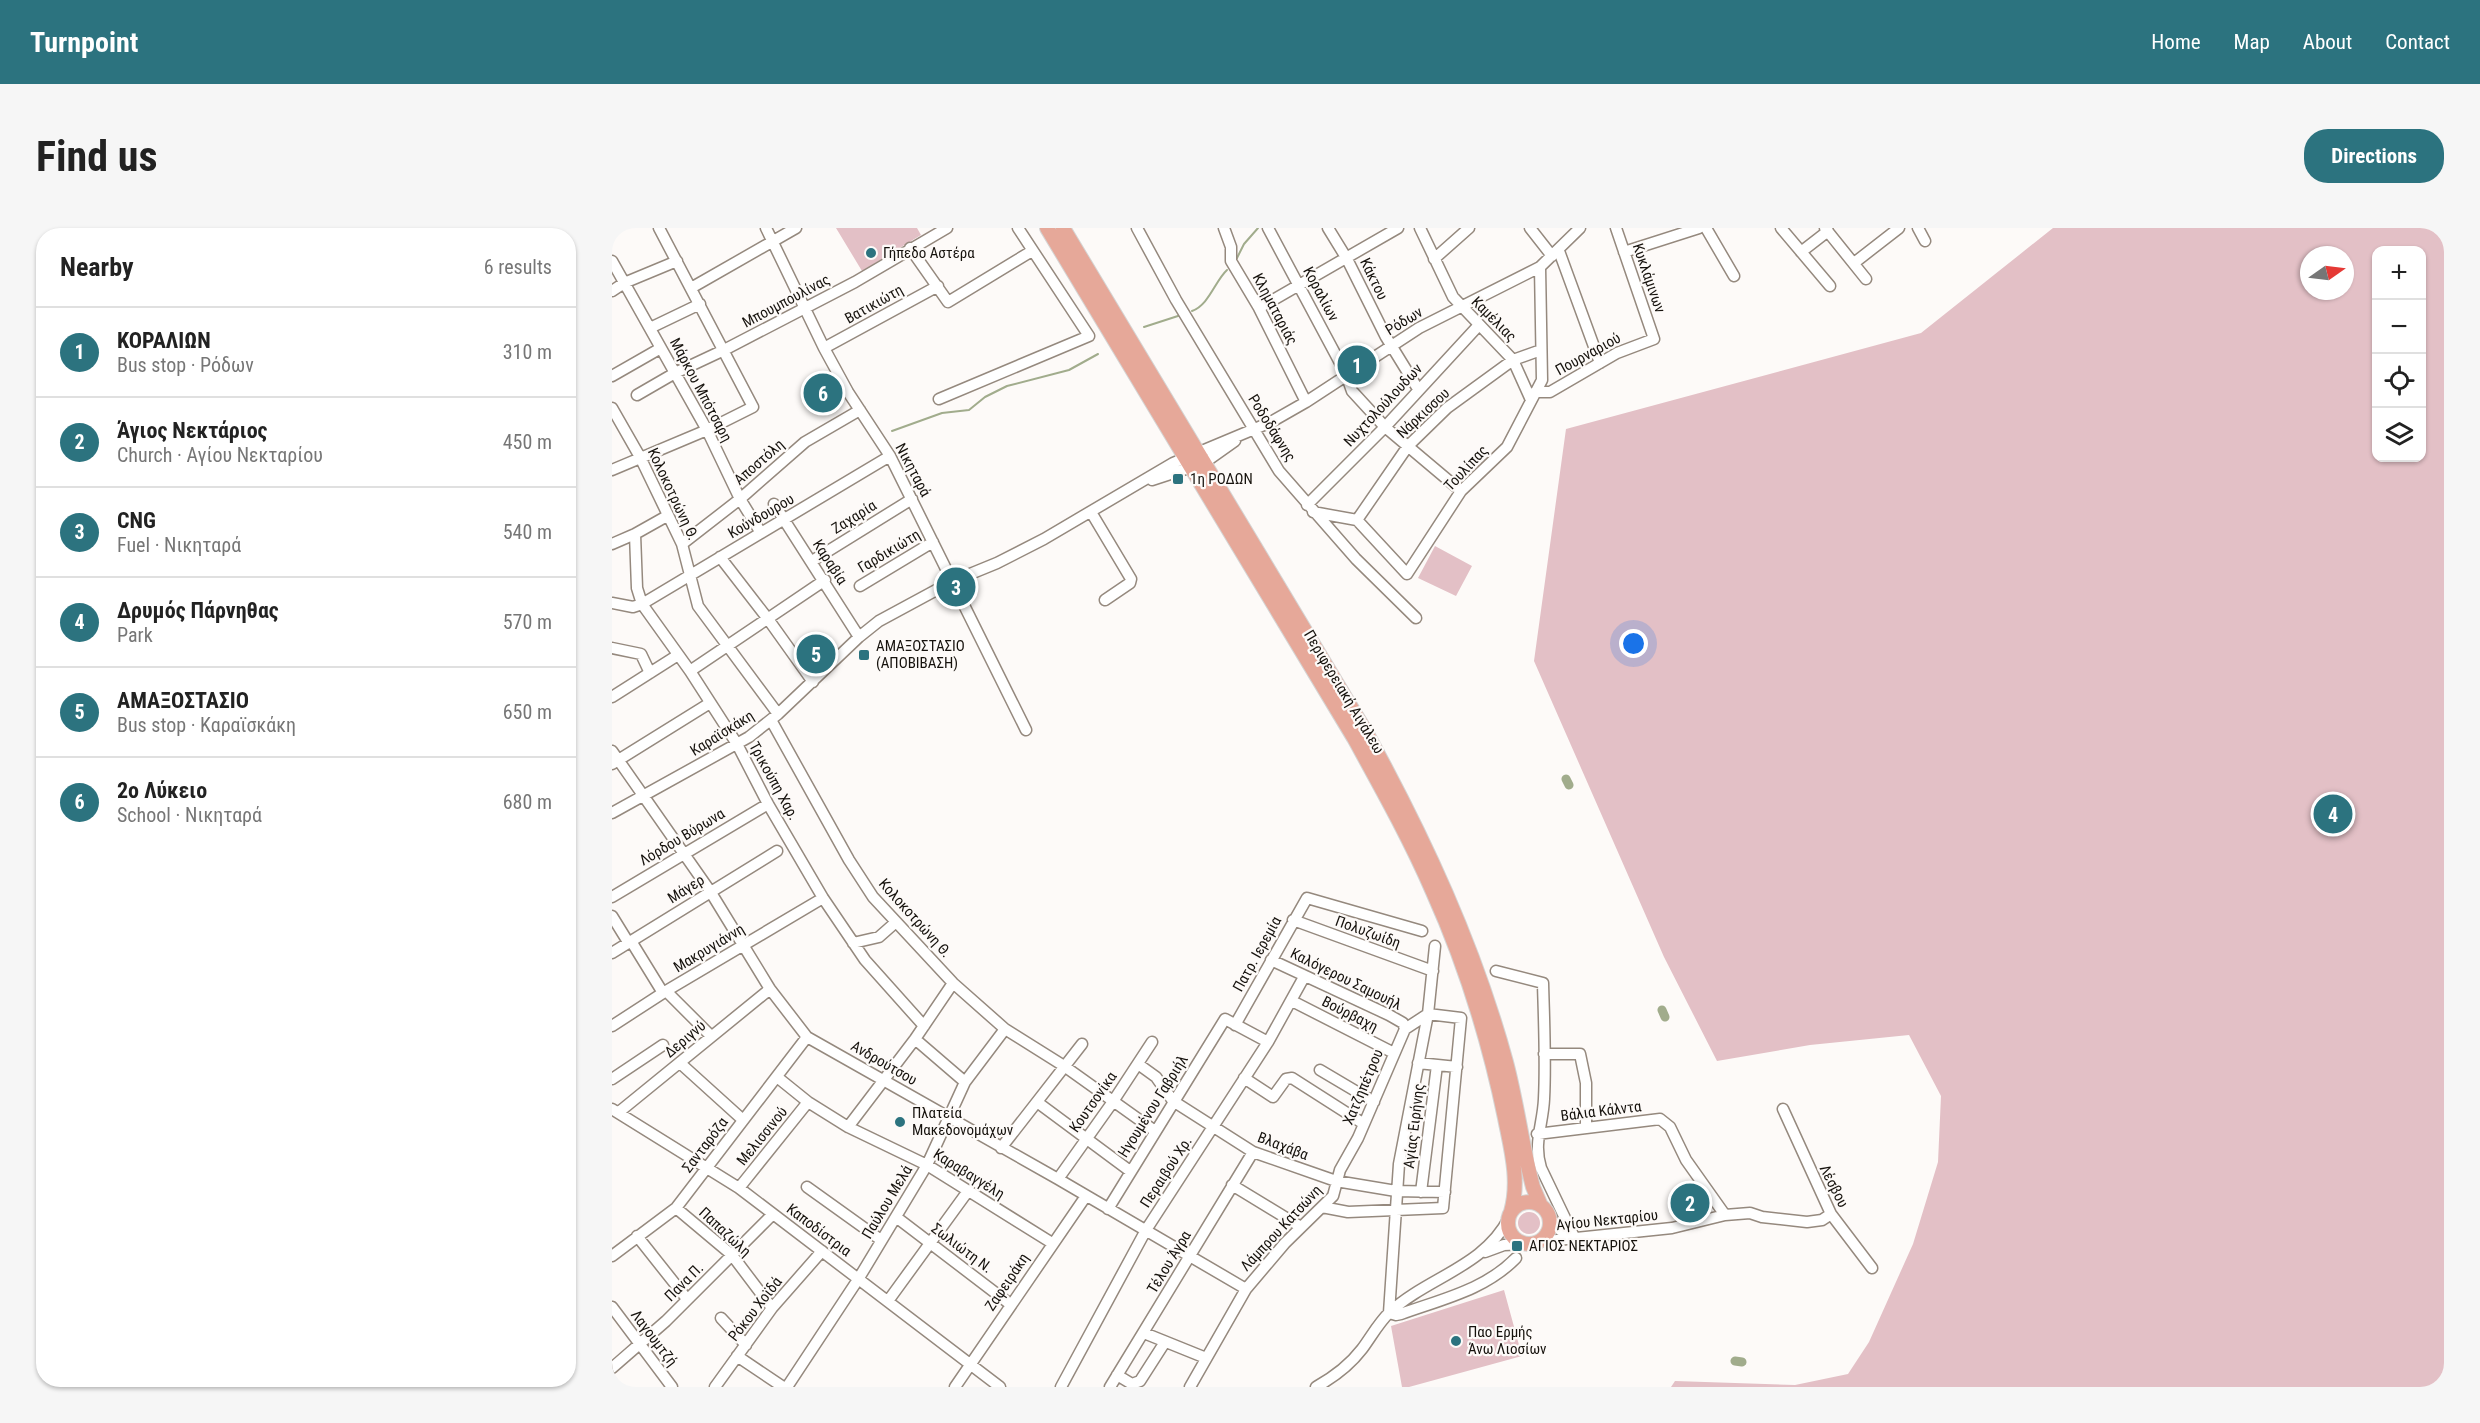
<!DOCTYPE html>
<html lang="en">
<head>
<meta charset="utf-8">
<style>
	body { margin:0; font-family:"Roboto Condensed",sans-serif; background:#f6f6f6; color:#222 }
	.controls { position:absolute; right:18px; top:18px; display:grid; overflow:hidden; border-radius:12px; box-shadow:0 2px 4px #0004 }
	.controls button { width:54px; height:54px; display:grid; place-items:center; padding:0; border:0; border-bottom:2px solid #e0e0e0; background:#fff; color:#222; font:30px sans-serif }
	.compass { position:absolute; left:1688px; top:18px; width:54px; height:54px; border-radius:50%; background:#fff; box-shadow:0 2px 4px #0004; rotate:76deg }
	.you { position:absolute; left:1022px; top:416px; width:21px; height:21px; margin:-15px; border:4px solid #fff; border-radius:50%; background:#1a73e8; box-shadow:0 0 0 9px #1a73e833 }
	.badge { display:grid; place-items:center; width:39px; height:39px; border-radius:50%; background:#2c737f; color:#fff; font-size:20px; font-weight:700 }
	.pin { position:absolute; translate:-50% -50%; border:3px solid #fff; box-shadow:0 2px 6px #0006 }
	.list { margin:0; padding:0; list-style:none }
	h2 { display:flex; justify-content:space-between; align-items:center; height:78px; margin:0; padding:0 24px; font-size:26px }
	h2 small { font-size:20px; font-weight:400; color:#767676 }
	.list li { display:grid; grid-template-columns:39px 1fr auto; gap:18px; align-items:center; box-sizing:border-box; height:90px; padding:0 24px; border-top:2px solid #e0e0e0 }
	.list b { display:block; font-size:22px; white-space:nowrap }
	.list p { margin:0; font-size:20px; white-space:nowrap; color:#767676 }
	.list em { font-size:20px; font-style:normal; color:#767676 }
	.icon { flex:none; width:33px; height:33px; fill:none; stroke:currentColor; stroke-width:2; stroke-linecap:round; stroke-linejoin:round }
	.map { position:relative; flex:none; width:1832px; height:1159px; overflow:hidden; border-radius:24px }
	header { display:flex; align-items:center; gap:36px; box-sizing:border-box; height:84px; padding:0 30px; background:#2c737f; color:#fff }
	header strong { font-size:28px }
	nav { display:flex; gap:33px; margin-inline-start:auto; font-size:21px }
	.intro { display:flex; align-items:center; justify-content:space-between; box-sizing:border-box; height:144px; padding:0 36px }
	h1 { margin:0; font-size:42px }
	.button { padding:15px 27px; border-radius:24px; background:#2c737f; color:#fff; font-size:21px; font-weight:700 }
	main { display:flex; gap:36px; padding:0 36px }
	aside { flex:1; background:#fff; border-radius:24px; box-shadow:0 2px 4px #0004 }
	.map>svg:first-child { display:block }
	.green { fill:#e3c0c6; fill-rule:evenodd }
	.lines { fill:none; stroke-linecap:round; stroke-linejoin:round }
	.stream { stroke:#a1ac8c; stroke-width:2 }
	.canal { stroke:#a1ac8c; stroke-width:9 }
	.minor-casing { stroke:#95897e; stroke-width:13 }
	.major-casing { stroke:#d5d4d3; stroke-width:16 }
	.minor { stroke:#fff; stroke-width:10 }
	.major { stroke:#e6a899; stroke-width:14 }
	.poi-dot { fill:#2c737f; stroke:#fdfaf8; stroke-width:2 }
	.labels { text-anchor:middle; stroke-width:4.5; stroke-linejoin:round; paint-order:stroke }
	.poi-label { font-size:15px; fill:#16120d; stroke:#fdfaf8; text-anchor:start }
	.street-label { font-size:15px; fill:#16120d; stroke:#fdfaf8 }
</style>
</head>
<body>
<header>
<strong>Turnpoint</strong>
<nav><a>Home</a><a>Map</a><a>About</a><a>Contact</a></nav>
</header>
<div class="intro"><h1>Find us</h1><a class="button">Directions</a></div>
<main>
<aside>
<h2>Nearby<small>6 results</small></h2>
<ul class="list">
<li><span class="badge">1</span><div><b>ΚΟΡΑΛΙΩΝ</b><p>Bus stop · Ρόδων</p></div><em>310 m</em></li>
<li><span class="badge">2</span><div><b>Άγιος Νεκτάριος</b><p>Church · Αγίου Νεκταρίου</p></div><em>450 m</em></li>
<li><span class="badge">3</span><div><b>CNG</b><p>Fuel · Νικηταρά</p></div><em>540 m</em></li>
<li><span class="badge">4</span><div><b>Δρυμός Πάρνηθας</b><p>Park</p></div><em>570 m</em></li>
<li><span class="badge">5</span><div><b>ΑΜΑΞΟΣΤΑΣΙΟ</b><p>Bus stop · Καραϊσκάκη</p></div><em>650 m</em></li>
<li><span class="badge">6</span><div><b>2ο Λύκειο</b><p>School · Νικηταρά</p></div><em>680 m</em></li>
</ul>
</aside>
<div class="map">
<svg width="1832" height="1159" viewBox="0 0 1832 1159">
	<rect width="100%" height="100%" fill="#fdfaf8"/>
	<path class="green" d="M224,0h81l4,7 -59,36z
		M1441,0h391v1159h-773l4,-6 120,4 53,-11 21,-32 44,-98 25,-82 3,-66 -32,-61 -99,10 -93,16 -53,-104 -130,-296 32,-232 355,-96zM1764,22h46v208h-46zM1697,27h36v36h-36z
		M823,318l37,20 -16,30 -38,-18z
		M906 995a11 11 0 1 1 22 0a11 11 0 1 1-22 0Z
		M892,1062l18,66 -113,31h-7l-11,-61z"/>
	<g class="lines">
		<path class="stream" d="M623,34l9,-18 14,-16
			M580,83c17,-6 23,-30 35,-41
			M532,99l37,-12
			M280,203l50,-18 27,-3 16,-13 22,-11 62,-16 29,-16"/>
		<path class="canal" d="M954,551l3,6
			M1050,782l3,7
			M1123,1133l7,1"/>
		<g class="minor-casing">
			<path id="minor" d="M154,0l58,120 24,44 42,64 136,274
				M525,0l39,72 103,171 77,88 60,59
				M612,0l7,19v14l28,47 47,94
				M656,0l78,146 6,17 33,36 76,64
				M716,0l19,31 39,78 32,52
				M808,0l33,69 60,63 18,40
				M918,0l22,28
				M1094,0l28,48
				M1169,0l49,58
				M1213,0l41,51
				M1306,0l7,13
				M298,20l38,54 84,-51
				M947,23l41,112
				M1012,24l75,-24
				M1189,24l27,-21
				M822,31l35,-31
				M0,33l95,169 33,69 21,34
				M1242,35l45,-35
				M79,60l105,-60
				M0,63l12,-8 53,-22
				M647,80l139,-80
				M38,100l50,-24
				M212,120l114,-62
				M0,148l49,-28
				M923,164h15l67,-39 37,-14 -38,-111
				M25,167l38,-22 49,-23 131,-68 92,-54
				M327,171l150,-63 -71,-108
				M0,180l28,49 42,87 16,62 80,108
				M0,242l95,-40 46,-23 -94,-179
				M540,252l52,-17 31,-22
				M162,276l85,133
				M695,277l78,-78 94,-102
				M479,284l40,67 -1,4 -25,17
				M701,284l44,8
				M745,292l50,54 54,-83 46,-44 35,-67 -2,-113
				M745,292l51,-74 39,-38 66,-48 28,-10
				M23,306l2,54 5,16 48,67 47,73 31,60 55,94 42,62 59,66
				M0,316l23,-10 32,-18
				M70,316l58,-45 65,-57 55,-32
				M108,329l48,62 45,63
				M200,333l100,-62
				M248,358l73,-44
				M0,375l21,4 9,-3 248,-148
				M0,420l29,6 9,19
				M78,443l135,-91
				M0,469l66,-42
				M159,492l78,140 24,37 80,86 52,46 59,37 91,65
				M0,523l98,140 60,98 37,48 251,142 188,110
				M0,536l98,-61
				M0,585l137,-76 29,-23 81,-77 20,-16 74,-40 44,-18 47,-24 129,-76 98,-41 35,-20 113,-74 121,-61 40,-39
				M0,669l156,-93
				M0,688l16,26
				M681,692l140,51
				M19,713l32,52
				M241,715l26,-6 17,-15
				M0,725l165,-102
				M659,732l118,55 14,8 2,6
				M884,743l47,12c1,39 3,78 1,116 -1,25 -11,44 -3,69l34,71
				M54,763l45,45
				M680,773l102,52
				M623,797l72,-127 115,33
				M0,798l54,-35 157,-93
				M303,811l50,43
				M932,826h36l6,29v44
				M68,835l63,57
				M806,835l39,4
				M526,836l18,13 17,24 80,51 83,29 60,10 49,1
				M708,842l54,32
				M165,849l31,25 40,25 79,38 125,78
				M632,850l29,19 13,-18 6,-1 72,46
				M0,851l51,-34
				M425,874l93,69
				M0,881l127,79 261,199
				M1171,881l48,105 41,54
				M7,884l151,-123
				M236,899l67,-88 38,-56
				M925,906l123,-15 10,8 16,33 39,55
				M389,920l81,-104
				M446,951l54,-76 40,-61
				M620,957l69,42
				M195,959l74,53
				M127,960l69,-86
				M809,964l16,-127
				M710,979l26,5 95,-4 18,-190 -33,-4
				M64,980l56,47 40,53
				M496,981l117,-190 43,23
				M284,989l114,87
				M937,989l11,13 15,8
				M25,1008l50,63
				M926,1014l134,-14 53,-13 25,-2 12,4 45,5 15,-2 9,-6
				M873,1024l19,-7 22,-1
				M0,1028l64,-48 131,-171
				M276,1073l80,-110
				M0,1079l60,80
				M777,1085l10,-149 29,-150 7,-68
				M777,1085l7,2 5,-1c41,-15 84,-24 115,-56
				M109,1090l25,27
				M532,1105l62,25
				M125,1128l46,31
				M0,1140l54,-47 107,-107
				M505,1147l15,9 8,-3 25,-39
				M103,1159l57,-79 50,-57
				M175,1159l72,-109 68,-113 38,-83 40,-53
				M343,1159l131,-191
				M449,1159l85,-157 122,-188 36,-65
				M498,1159l143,-235
				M578,1159l56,-98 39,-46 48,-47 7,-26 18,-32 47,-109 23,-15
				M704,1159c18,-10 33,-21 46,-38 9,-12 17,-27 28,-37 38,-35 94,-45 119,-94"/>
		</g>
		<g class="major-casing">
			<path id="major" d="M435,0l307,510c28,51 56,101 79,154 32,71 56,149 72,226 6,31 15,62 6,94
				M451,0l303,504c58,106 108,213 140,330 11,41 16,84 27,125l8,19
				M0,1l1,-1
				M896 995a21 21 0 1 1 42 0a21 21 0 1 1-42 0Z"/>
		</g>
		<use href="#minor" class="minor"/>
		<use href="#major" class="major"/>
	</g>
	<g class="poi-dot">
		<circle cx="259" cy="25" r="6"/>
		<rect x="560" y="245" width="12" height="12" rx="3"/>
		<rect x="246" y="421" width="12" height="12" rx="3"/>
		<circle cx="288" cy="894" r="6"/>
		<rect x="899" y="1012" width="12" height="12" rx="3"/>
		<circle cx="844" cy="1113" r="6"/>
	</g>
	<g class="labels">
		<g class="poi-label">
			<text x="271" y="30">Γήπεδο Αστέρα</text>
			<text x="578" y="256">1η ΡΟΔΩΝ</text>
			<text x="264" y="423">ΑΜΑΞΟΣΤΑΣΙΟ<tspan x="264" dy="17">(ΑΠΟΒΙΒΑΣΗ)</tspan></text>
			<text x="300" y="890">Πλατεία<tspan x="300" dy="17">Μακεδονομάχων</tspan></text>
			<text x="917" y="1023">ΑΓΙΟΣ ΝΕΚΤΑΡΙΟΣ</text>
			<text x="856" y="1109">Παο Ερμής<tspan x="856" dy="17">Άνω Λιοσίων</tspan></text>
		</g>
		<g class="street-label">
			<text transform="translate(1037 50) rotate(71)" y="5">Κυκλάμινων</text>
			<text transform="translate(762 51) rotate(64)" y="5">Κάκτου</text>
			<text transform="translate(709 66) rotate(62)" y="5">Κοραλίων</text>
			<text transform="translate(174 73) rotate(-28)" y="5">Μπουμπουλίνας</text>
			<text transform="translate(262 76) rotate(-29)" y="5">Βατικιώτη</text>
			<text transform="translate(663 81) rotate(62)" y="5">Κληματαριάς</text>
			<text transform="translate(882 91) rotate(45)" y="5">Καμέλιας</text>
			<text transform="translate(792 93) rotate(-31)" y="5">Ρόδων</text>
			<text transform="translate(976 126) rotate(-29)" y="5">Πουρναριού</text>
			<text transform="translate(89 162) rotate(62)" y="5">Μάρκου Μπότσαρη</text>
			<text transform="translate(771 177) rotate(-47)" y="5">Νυχτολούλουδων</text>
			<text transform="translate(811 185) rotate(-43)" y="5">Νάρκισσου</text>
			<text transform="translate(660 200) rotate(58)" y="5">Ροδοδάφνης</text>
			<text transform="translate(147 234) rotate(-41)" y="5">Αποστόλη</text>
			<text transform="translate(854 240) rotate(-47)" y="5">Τουλίπας</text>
			<text transform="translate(301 242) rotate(62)" y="5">Νικηταρά</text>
			<text transform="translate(61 266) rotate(65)" y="5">Κολοκοτρώνη Θ.</text>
			<text transform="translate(149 288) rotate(-30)" y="5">Κούνδουρου</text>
			<text transform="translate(242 289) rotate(-32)" y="5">Ζαχαρία</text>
			<text transform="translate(277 323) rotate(-31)" y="5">Γαρδικιώτη</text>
			<text transform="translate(218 334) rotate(57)" y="5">Καραβία</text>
			<text transform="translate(732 464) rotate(59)" y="5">Περιφερειακή Αιγάλεω</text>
			<text transform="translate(110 505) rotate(-32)" y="5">Καραϊσκάκη</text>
			<text transform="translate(162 553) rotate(61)" y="5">Τρικούπη Χαρ.</text>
			<text transform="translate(70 609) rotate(-31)" y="5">Λόρδου Βύρωνα</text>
			<text transform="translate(74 661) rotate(-32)" y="5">Μάγερ</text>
			<text transform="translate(303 690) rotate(48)" y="5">Κολοκοτρώνη Θ.</text>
			<text transform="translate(756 704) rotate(20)" y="5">Πολυζωίδη</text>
			<text transform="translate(97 720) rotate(-31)" y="5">Μακρυγιάννη</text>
			<text transform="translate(645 726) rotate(-61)" y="5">Πατρ. Ιερεμία</text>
			<text transform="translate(734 751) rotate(26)" y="5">Καλόγερου Σαμουήλ</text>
			<text transform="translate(738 786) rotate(27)" y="5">Βούρβαχη</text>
			<text transform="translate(73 811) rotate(-40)" y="5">Δεριγνύ</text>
			<text transform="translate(272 835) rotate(30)" y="5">Ανδρούτσου</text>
			<text transform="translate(751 859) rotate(-67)" y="5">Χατζηπέτρου</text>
			<text transform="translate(481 874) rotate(-55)" y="5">Κουτσονίκα</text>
			<text transform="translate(541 878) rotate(-58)" y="5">Ηγουμένου Γαβριήλ</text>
			<text transform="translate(989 883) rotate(-7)" y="5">Βάλια Κάλντα</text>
			<text transform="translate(802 898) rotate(-83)" y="5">Αγίας Ειρήνης</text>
			<text transform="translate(150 908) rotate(-51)" y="5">Μελισσινού</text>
			<text transform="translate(93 917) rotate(-53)" y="5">Σανταρόζα</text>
			<text transform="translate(671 918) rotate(21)" y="5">Βλαχάβα</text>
			<text transform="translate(554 944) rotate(-57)" y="5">Περαιβού Χρ.</text>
			<text transform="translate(357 946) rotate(32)" y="5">Καραβαγγέλη</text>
			<text transform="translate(1222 958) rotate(63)" y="5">Λέσβου</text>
			<text transform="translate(275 974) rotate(-59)" y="5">Παύλου Μελά</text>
			<text transform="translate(995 992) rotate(-6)" y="5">Αγίου Νεκταρίου</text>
			<text transform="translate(669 1000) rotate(-47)" y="5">Λάμπρου Κατσώνη</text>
			<text transform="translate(207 1002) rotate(37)" y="5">Καποδίστρια</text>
			<text transform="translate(113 1004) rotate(43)" y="5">Παπαζώλη</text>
			<text transform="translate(350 1020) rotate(37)" y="5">Σωλιώτη Ν.</text>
			<text transform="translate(557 1034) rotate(-59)" y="5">Τέλου Άγρα</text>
			<text transform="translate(72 1054) rotate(-45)" y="5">Πανα Π.</text>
			<text transform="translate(395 1054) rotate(-56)" y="5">Ζαφειράκη</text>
			<text transform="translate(143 1081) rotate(-52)" y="5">Ρόκου Χοϊδά</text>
			<text transform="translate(42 1110) rotate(53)" y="5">Λαγουμτζή</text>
		</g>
	</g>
</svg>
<div class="controls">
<button>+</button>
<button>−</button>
<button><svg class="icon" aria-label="locate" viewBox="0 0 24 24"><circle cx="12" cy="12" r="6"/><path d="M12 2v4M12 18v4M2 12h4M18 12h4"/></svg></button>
<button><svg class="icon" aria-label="layers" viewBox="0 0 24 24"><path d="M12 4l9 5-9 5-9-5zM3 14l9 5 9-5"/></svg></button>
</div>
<svg class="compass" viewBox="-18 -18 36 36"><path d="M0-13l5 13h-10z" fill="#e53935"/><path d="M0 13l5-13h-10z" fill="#767676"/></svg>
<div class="you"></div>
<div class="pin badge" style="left:745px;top:137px">1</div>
<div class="pin badge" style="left:1078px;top:975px">2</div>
<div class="pin badge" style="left:344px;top:359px">3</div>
<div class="pin badge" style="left:1721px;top:586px">4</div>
<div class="pin badge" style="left:204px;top:426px">5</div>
<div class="pin badge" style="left:211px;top:165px">6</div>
</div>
</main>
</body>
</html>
